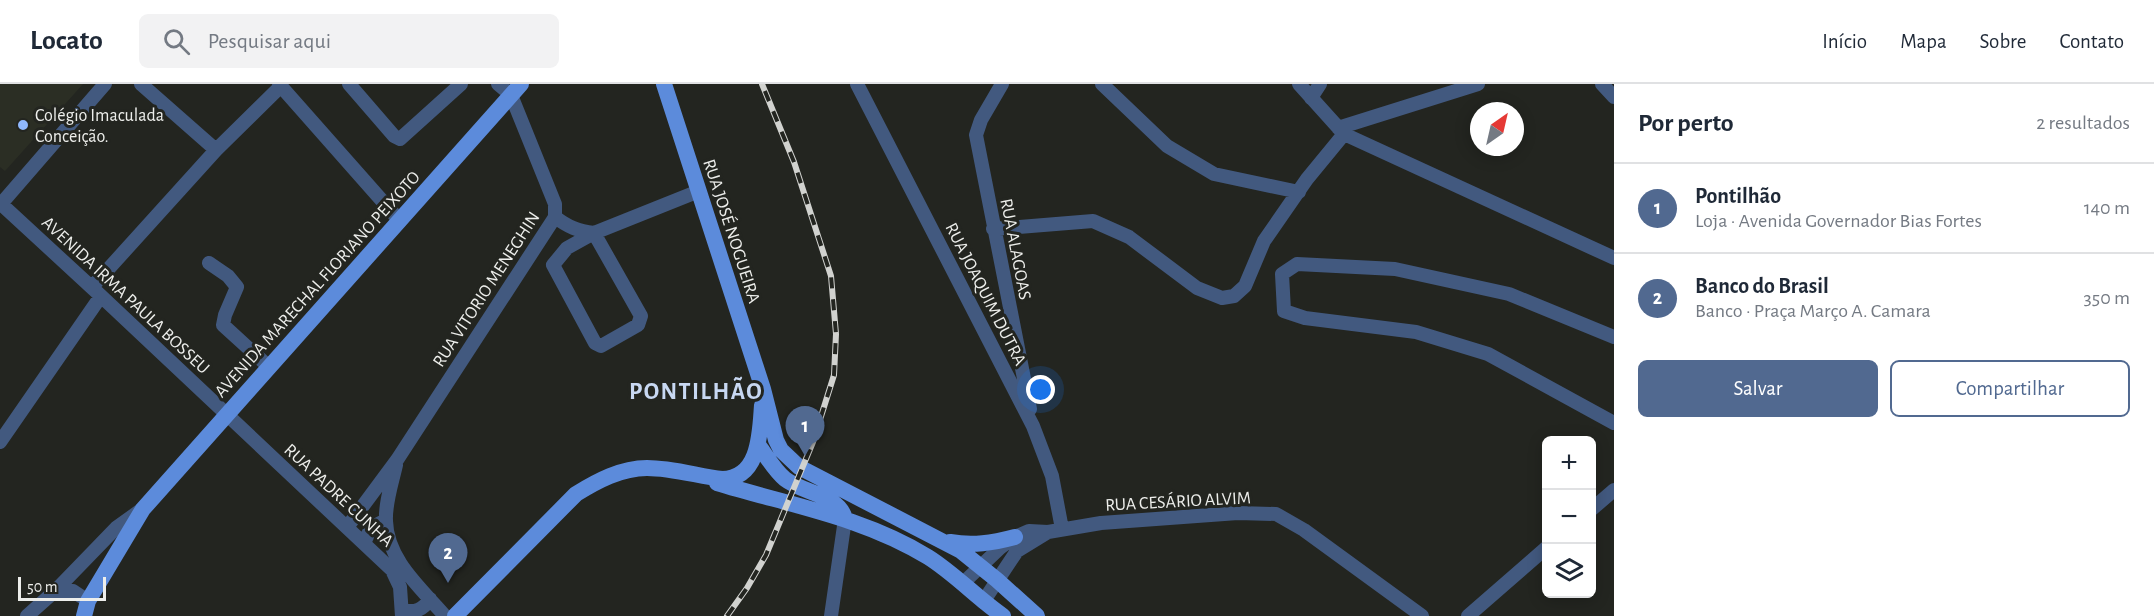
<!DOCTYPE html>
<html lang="pt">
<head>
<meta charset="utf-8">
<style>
	body { margin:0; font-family:"Alegreya Sans",sans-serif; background:#f2f2f3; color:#1f2937 }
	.controls { position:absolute; right:18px; bottom:18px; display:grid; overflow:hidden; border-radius:9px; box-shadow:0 3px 15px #0003 }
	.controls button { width:54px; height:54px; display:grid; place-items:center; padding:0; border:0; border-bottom:2px solid #e0e1e3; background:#fff; color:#1f2937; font:30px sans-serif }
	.compass { position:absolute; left:1470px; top:18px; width:54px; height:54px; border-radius:50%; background:#fff; box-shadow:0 3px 15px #0003; rotate:34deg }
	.scale { position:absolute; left:18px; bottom:15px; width:88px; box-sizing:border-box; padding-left:6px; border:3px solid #edeeeb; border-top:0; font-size:16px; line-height:21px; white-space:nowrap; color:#edeeeb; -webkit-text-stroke:4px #232520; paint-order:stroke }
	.you { position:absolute; left:1041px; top:306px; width:21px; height:21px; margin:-15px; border:4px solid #fff; border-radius:50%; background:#1a73e8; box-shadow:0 0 0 9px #1a73e833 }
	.badge { display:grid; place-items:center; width:39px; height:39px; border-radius:50%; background:#516990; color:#fff; font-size:20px; font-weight:700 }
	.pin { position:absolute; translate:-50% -50px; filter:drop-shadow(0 2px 3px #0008) }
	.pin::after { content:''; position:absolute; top:32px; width:21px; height:18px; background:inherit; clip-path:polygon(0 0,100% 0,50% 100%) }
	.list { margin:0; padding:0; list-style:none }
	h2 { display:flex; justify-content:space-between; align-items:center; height:78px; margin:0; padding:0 24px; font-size:26px }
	h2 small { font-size:20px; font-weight:400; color:#747a83 }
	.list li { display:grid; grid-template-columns:39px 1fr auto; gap:18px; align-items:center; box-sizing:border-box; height:90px; padding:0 24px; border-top:2px solid #e0e1e3 }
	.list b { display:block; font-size:22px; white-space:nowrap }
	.list p { margin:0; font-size:20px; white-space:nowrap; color:#747a83 }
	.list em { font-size:20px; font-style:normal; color:#747a83 }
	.actions { display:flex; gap:12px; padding:18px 24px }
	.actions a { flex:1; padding:14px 0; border:2px solid #516990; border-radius:9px; text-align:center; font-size:21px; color:#516990 }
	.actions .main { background:#516990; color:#fff }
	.icon { flex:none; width:33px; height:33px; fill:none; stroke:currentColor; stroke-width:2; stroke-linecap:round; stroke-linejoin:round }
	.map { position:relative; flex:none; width:1614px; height:532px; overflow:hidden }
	header { display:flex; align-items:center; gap:36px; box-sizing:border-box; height:84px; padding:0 30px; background:#fff; border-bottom:2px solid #e0e1e3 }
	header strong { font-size:28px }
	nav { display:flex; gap:33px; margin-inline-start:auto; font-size:21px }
	.search { width:420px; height:54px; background:#f2f2f3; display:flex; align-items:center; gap:15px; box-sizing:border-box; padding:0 21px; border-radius:9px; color:#747a83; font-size:22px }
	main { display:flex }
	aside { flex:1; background:#fff }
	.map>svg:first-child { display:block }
	.built { fill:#2b2e24 }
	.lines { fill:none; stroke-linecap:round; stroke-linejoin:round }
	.minor { stroke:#42597f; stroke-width:14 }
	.major { stroke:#5c8bdb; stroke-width:16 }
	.rail-casing { stroke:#d1d2cf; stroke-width:6 }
	.rail { stroke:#232520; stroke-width:4; stroke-dasharray:11; stroke-linecap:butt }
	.poi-dot { fill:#8fb8fd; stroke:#232520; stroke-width:2 }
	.labels { text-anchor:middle; stroke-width:6; stroke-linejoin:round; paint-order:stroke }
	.poi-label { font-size:18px; fill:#edeeeb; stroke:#232520; text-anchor:start }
	.street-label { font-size:18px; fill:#edeeeb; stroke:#232520 }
	.district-label { font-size:24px; font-weight:bold; letter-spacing:1.5px; fill:#c8d8f2; stroke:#232520 }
</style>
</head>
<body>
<header>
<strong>Locato</strong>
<div class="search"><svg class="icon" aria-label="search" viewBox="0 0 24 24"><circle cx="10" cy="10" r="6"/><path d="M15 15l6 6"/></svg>Pesquisar aqui</div>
<nav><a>Início</a><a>Mapa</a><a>Sobre</a><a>Contato</a></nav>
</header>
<main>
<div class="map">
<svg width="1614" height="532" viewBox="0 0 1614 532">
	<rect width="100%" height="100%" fill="#232520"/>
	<path class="built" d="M0,0h83l-78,87 -5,-4z"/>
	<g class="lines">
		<path class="minor" d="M141,0l75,66
			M279,0l121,137
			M349,0l45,52 6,3 61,-55
			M857,0l176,342 19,50 10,53
			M1002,0l-21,36 -5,15 54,274
			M1102,0l65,62 47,28 85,18
			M1299,0l45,50 270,124
			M1602,0l12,13
			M1311,14l9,-14
			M1338,44l140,-44
			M0,119l101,93 291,274 8,17 2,29
			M1,120l104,-120
			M555,133c13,10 23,14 39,16l105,-42
			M993,145l100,-8 36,16 68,51 25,10 12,-2 11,-10 19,-45 43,-62 37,-45
			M594,149l47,83 -3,9 -37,21 -6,-3 -42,-78 14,-17z
			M209,179l19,13 9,11 -12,28 -2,10 46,42
			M92,203l124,-137 65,-64
			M1614,253l-105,-43 -114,-25 -98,-5 -15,10 2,37 21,7 111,14 72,22 126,69
			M0,358l101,-146
			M396,381c-4,18 -11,38 -10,56 1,39 35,67 59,95
			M1592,425l22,-19
			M348,442l49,-66 158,-243v-13l-44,-109 -13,-11
			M364,459l7,-15 15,-8
			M962,500l39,-37 14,-10 14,-6 19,1 53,-9 137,-10 38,1 28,16 118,86
			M55,507h18l15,10
			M983,518l34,-51 31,-19
			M402,526c13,3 21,0 28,-11
			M27,532l28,-25 61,-63 25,-18
			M831,532l14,-97
			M1468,532l78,-68"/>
		<path class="major" d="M664,0l99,305 13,51 5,10 18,17 162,84 36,29 40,36
			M759,362c8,11 16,25 26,33 19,15 54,15 60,40
			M717,399c72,22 146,34 211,74 27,17 49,41 75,59
			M950,458c23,4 42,1 65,-5
			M84,532l4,-15 55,-92 378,-425
			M455,532l121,-122c21,-13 45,-26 71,-26 25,0 51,8 75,11 38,0 38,-47 40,-74"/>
		<g class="rail-casing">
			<path id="rail" d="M727,532l20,-28 19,-33 47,-113 21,-67 2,-41 -5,-58 -37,-114 -32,-78"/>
		</g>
		<use href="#rail" class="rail"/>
	</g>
	<circle class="poi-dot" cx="23" cy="41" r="6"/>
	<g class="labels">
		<g class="poi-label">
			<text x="35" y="37">Colégio Imaculada<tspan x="35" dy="21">Conceição.</tspan></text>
		</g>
		<g class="street-label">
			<text transform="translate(732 147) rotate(72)" y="6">RUA JOSÉ NOGUEIRA</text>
			<text transform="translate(1016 165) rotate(79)" y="6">RUA ALAGOAS</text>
			<text transform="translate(317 200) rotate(-48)" y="6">AVENIDA MARECHAL FLORIANO PEIXOTO</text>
			<text transform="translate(486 205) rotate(-57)" y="6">RUA VITORIO MENEGHIN</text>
			<text transform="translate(986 210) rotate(63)" y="6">RUA JOAQUIM DUTRA</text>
			<text transform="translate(126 211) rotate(43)" y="6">AVENIDA IRMA PAULA BOSSEU</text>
			<text transform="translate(339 411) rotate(43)" y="6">RUA PADRE CUNHA</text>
			<text transform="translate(1178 417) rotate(-3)" y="6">RUA CESÁRIO ALVIM</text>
		</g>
		<g class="district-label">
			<text x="696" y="315">PONTILHÃO</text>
		</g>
	</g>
</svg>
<div class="controls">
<button>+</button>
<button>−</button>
<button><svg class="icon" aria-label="layers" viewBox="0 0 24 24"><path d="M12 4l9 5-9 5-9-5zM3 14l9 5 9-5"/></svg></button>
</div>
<svg class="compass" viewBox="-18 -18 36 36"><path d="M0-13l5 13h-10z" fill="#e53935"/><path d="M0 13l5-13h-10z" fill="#747a83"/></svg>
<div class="scale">50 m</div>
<div class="you"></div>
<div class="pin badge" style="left:805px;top:372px">1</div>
<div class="pin badge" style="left:448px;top:499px">2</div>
</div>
<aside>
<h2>Por perto<small>2 resultados</small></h2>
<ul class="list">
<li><span class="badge">1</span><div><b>Pontilhão</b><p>Loja · Avenida Governador Bias Fortes</p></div><em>140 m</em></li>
<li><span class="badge">2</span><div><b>Banco do Brasil</b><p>Banco · Praça Março A. Camara</p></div><em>350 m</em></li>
</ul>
<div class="actions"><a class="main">Salvar</a><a>Compartilhar</a></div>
</aside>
</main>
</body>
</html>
